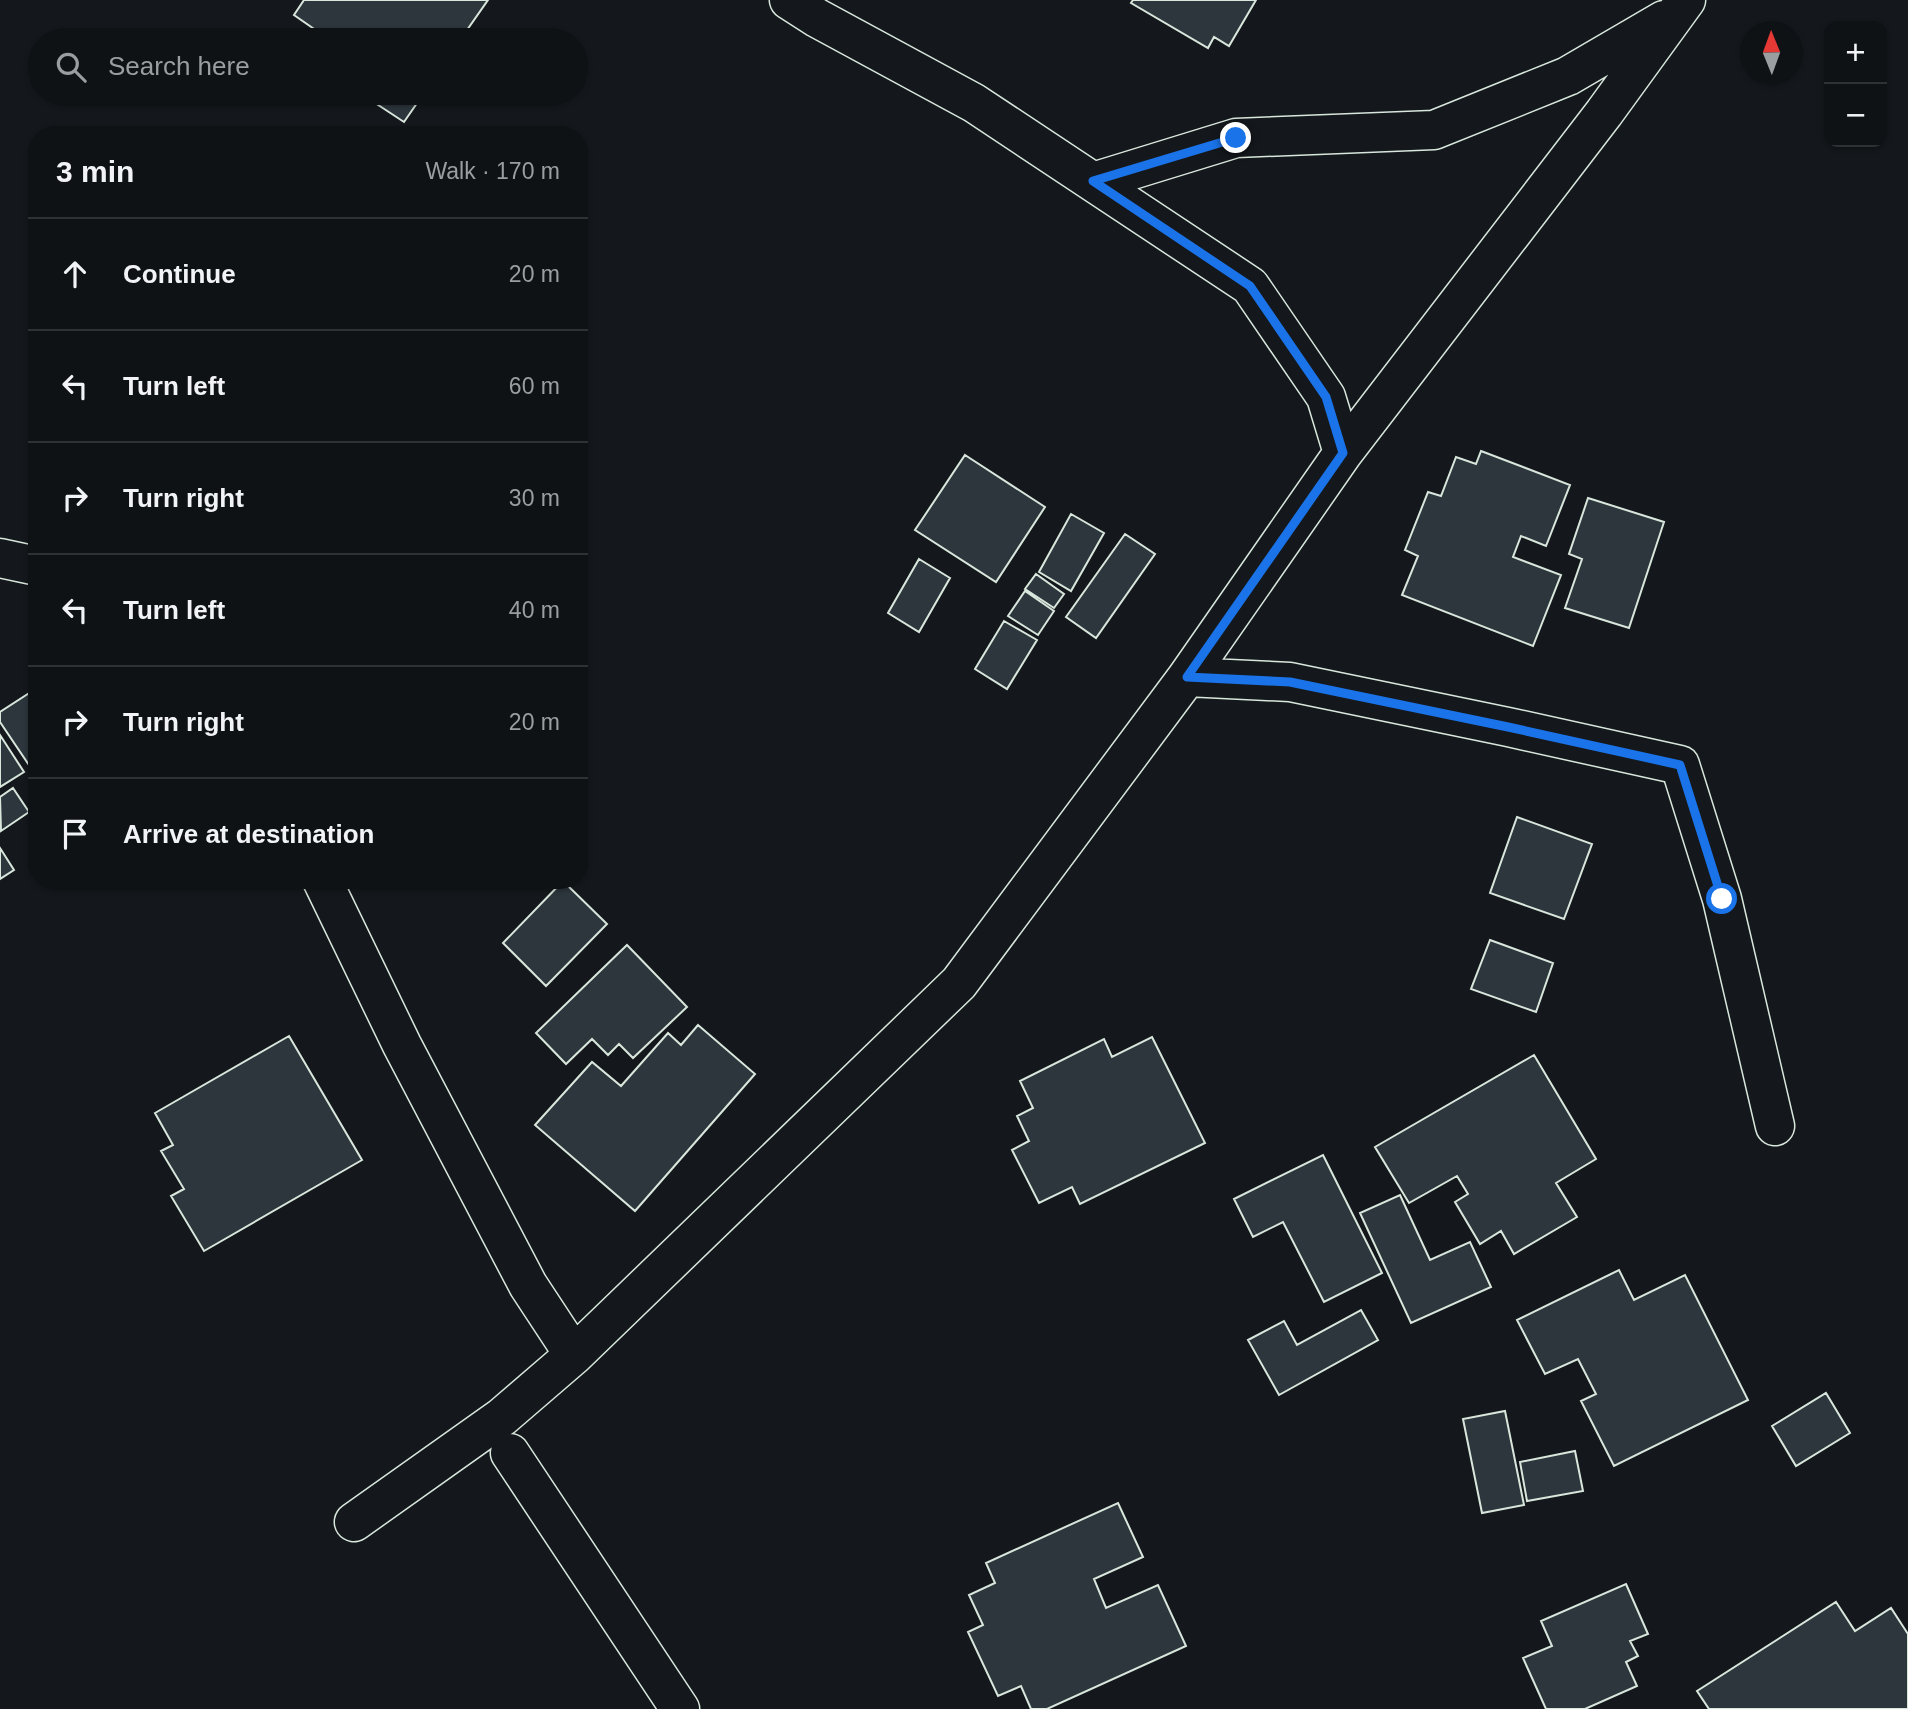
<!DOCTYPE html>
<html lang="en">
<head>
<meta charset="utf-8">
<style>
	body { margin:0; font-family:Helvetica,sans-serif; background:#1d2022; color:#f1f3f6 }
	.controls { position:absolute; right:21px; top:21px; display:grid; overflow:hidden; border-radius:14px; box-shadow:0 2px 5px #0004 }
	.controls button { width:63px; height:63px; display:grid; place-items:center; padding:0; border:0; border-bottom:2px solid #2f3234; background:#0f1215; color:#f1f3f6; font:35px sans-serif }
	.compass { position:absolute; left:1740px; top:21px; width:63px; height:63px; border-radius:50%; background:#0f1215; box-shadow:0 2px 5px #0004; rotate:359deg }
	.stop { position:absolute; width:21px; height:21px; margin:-16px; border:5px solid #1a73e8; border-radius:50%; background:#fff }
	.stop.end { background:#1a73e8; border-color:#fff; box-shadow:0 2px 7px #0008 }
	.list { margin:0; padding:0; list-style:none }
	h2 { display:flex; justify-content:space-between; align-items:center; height:91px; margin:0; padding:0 28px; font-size:30px }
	h2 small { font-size:23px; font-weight:400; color:#9b9ea0 }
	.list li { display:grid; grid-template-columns:46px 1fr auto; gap:21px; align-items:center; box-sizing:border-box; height:112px; padding:0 28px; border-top:2px solid #2f3234 }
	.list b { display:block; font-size:26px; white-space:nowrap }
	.list em { font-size:23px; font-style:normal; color:#9b9ea0 }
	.icon { flex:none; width:38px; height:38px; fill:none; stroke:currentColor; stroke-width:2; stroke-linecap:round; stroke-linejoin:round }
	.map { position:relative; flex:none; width:1908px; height:1709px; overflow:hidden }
	.search { position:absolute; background:#0f1215; box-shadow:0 2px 5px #0004; left:28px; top:28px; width:560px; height:77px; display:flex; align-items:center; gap:18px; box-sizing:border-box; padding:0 24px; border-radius:38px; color:#9b9ea0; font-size:26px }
	.panel { position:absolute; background:#0f1215; box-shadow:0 2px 5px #0004; left:28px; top:126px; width:560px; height:763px; border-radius:28px }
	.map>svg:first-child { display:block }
	.building { fill:#2c363c; stroke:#d8e6dc; stroke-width:2 }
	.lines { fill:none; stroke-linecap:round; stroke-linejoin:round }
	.minor-casing { stroke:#d8e6dc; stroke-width:41 }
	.minor { stroke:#14181c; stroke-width:38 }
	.route { stroke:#1a73e8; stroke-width:9 }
</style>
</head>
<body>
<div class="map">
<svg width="1908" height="1709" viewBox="0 0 1908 1709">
	<rect width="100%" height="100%" fill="#14181c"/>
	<path class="building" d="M304,0h184l-28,40h-130l-36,-25z
		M1133,0h123l-27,46 -15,-9 -6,11 -77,-45z
		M360,93h64l-20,29z
		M1481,451l89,34 -24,61 -25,-10 -8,21 48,18 -28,71 -131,-51 16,-39 -13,-6 23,-58 13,4 15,-39 20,7z
		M965,455l80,52 -49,75 -81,-52z
		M1588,498l76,24 -35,106 -64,-20 17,-49 -13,-5z
		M1071,514l33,19 -33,58 -32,-19z
		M1125,534l30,20 -59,84 -30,-21z
		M919,559l31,19 -31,54 -31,-19z
		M1036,574l28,20 -10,14 -29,-19z
		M1025,591l29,20 -16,24 -30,-19z
		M1004,621l33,19 -30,49 -32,-20z
		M37,688v89l-37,-55v-10z
		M0,735l24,37 -24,15z
		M13,788l16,24 -28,19 -1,-34z
		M1517,817l75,27 -28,75 -74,-26z
		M0,848l14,22 -14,9z
		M563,881l44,43 -61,62 -43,-43z
		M1490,940l63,23 -17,49 -65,-23z
		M627,945l60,62 -54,51 -14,-14 -11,11 -16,-16 -26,25 -30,-31z
		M698,1025l57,49 -120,137 -100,-86 57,-63 29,24 47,-53 13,12z
		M289,1036l73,124 -158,91 -33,-55 13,-7 -23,-38 12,-6 -18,-32z
		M1152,1037l53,106 -125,61 -8,-17 -33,16 -27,-53 17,-9 -12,-25 16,-8 -13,-27 84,-42 8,18z
		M1534,1055l62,104 -40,24 21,34 -63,37 -13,-23 -21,13 -25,-42 13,-8 -11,-18 -48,27 -34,-56z
		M1323,1155l59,118 -58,29 -41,-80 -30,15 -19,-38z
		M1400,1195l30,65 40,-18 21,45 -80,36 -51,-110z
		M1619,1270l15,30 51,-25 63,125 -134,66 -33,-65 15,-7 -18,-35 -33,15 -28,-54z
		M1361,1310l17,30 -99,55 -31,-55 36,-19 13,24z
		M1826,1393l24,40 -54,33 -24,-40z
		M1505,1411l19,94 -42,8 -19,-94z
		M1575,1451l8,40 -56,10 -7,-39z
		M1118,1503l25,54 -49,22 12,29 52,-23 28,61 -139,63h-16l-10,-23 -23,10 -30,-64 15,-7 -14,-30 26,-12 -9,-20z
		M1626,1584l22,50 -18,7 8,15 -12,6 11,24 -52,23h-39l-23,-51 29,-12 -11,-25z
		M1836,1602l19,29 36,-23 17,26v75h-199l-12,-18z"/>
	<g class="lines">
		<g class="minor-casing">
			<path id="minor" d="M789,0l28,18 157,85 276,183 76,111 17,56
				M1093,182l143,-44 198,-8 134,-54 96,-56
				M0,558l37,8
				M1187,677l103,5 218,45 172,38 42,134 53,227
				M322,880l80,165 126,240 46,70
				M510,1453l170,256
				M354,1522l148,-105 72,-62 385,-372 228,-306 156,-224 261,-340 82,-113"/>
		</g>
		<use href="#minor" class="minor"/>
	</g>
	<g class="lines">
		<path class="route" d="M1236,138l-143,43 157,105 76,111 17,56 -156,224 103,5 218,45 172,38 42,134"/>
	</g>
</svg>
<div class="controls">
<button>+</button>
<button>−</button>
</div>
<svg class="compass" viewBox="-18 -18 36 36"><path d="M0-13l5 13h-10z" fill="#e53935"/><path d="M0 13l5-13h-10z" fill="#9b9ea0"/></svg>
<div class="stop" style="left:1722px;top:899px"></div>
<div class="stop end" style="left:1236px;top:138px"></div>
<div class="search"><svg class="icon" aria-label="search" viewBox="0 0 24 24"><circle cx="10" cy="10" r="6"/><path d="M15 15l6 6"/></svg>Search here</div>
<section class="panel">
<h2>3 min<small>Walk · 170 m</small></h2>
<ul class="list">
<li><svg class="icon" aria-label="ahead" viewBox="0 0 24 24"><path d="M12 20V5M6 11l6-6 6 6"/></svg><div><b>Continue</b></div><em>20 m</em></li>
<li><svg class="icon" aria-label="left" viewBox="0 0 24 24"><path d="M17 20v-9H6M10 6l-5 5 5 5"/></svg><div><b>Turn left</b></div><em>60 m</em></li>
<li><svg class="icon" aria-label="right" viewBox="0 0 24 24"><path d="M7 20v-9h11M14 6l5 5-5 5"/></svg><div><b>Turn right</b></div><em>30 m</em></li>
<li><svg class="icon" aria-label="left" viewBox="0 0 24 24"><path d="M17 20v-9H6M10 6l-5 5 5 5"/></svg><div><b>Turn left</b></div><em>40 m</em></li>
<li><svg class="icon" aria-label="right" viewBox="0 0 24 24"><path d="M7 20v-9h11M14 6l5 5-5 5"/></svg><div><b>Turn right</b></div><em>20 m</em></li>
<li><svg class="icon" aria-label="arrive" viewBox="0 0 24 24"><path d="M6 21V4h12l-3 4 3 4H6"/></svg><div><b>Arrive at destination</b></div></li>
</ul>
</section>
</div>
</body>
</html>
